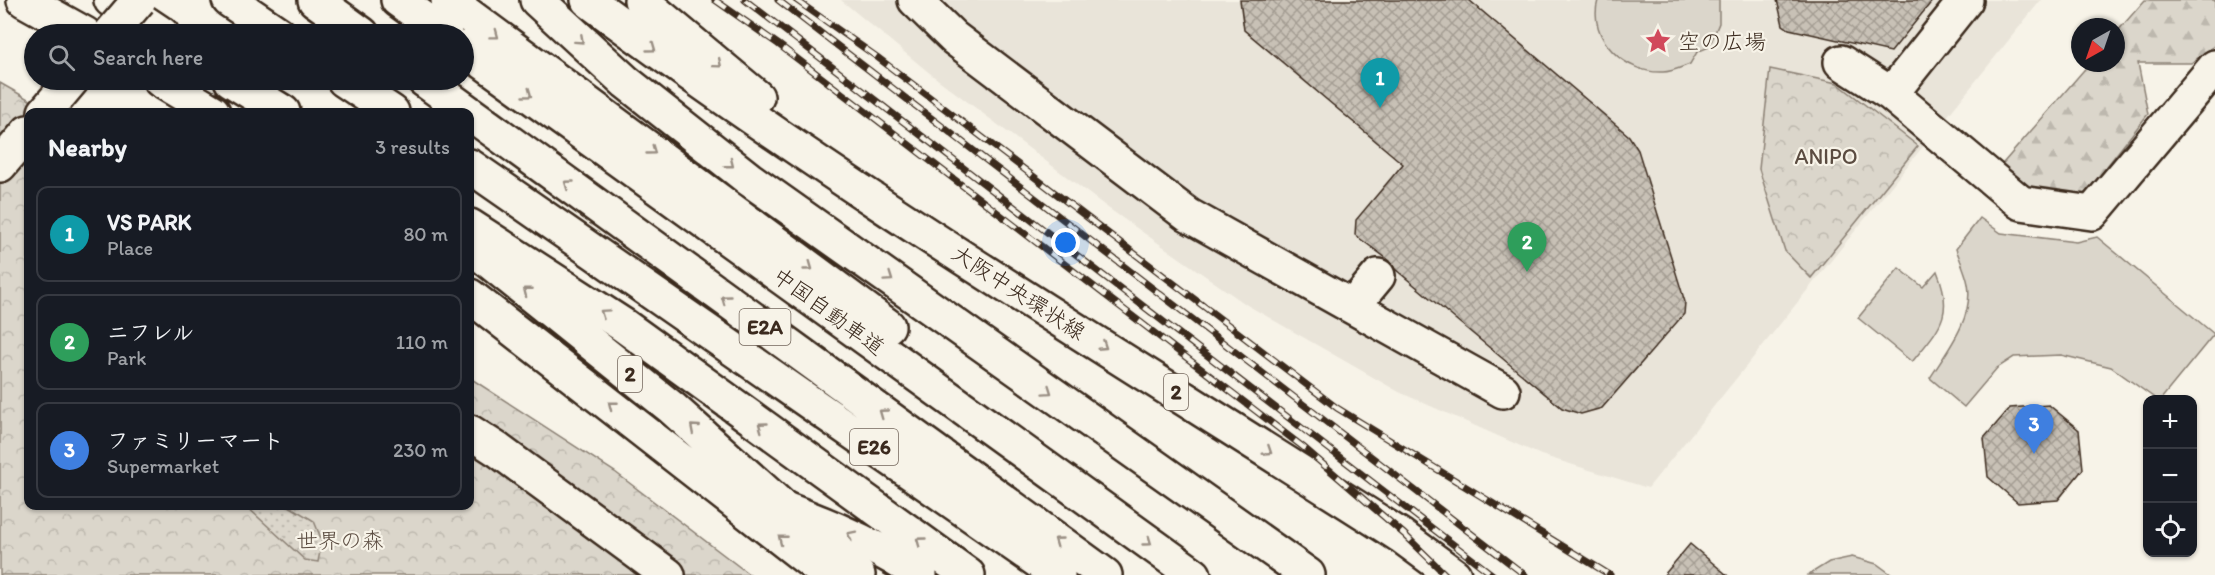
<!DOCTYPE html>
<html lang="en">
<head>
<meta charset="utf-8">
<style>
	body { margin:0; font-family:Itim,"Klee One",sans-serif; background:#242831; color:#f1f3f6 }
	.controls { position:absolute; right:18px; bottom:18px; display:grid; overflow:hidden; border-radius:12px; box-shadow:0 2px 4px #0004 }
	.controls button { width:54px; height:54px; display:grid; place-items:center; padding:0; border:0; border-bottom:2px solid #363941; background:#171b24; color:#f1f3f6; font:30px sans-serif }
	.compass { position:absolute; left:2071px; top:18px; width:54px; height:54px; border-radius:50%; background:#171b24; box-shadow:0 2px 4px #0004; rotate:220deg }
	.you { position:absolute; left:1066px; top:243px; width:21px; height:21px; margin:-15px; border:4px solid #fff; border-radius:50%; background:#1a73e8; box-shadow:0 0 0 9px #1a73e833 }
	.badge { display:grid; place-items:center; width:39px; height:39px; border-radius:50%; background:#d1495b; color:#fff; font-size:20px; font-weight:700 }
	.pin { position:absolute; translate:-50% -50px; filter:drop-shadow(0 2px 3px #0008) }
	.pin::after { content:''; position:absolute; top:32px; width:21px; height:18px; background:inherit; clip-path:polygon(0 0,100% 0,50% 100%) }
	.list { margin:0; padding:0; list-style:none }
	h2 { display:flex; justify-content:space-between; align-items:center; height:78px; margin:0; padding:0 24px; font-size:26px }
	h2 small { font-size:20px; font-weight:400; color:#9ea1a6 }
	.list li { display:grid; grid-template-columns:39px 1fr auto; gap:18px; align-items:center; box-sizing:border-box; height:96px; margin:0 12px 12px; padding:0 12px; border:2px solid #363941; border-radius:12px }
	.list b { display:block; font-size:22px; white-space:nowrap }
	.list p { margin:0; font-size:20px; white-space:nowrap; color:#9ea1a6 }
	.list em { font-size:20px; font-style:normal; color:#9ea1a6 }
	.icon { flex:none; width:33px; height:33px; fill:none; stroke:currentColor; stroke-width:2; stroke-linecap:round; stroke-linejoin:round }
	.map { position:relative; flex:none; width:2215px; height:575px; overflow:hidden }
	.search { position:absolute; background:#171b24; box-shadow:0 2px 4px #0004; left:24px; top:24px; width:450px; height:66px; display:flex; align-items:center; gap:15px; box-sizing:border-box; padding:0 21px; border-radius:33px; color:#9ea1a6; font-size:22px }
	.panel { position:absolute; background:#171b24; box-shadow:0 2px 4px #0004; left:24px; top:108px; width:450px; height:402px; border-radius:12px }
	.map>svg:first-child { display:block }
	.built { fill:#e9e4d9 }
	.grass { fill:#dbd6cb; stroke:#8b8074; stroke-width:1.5 }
	.forest { fill:url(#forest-firs); stroke:#8b8074; stroke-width:1.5 }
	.park { fill:url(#park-crowns); stroke:#8b8074; stroke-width:1.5 }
	.garden { fill:url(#garden-dots); stroke:#8b8074; stroke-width:1.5 }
	.building { fill:url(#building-cross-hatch); stroke:#3b2a1e; stroke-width:1.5 }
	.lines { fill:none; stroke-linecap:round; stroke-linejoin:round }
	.minor-casing { stroke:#3b2a1e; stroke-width:38 }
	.major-casing { stroke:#3b2a1e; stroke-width:38 }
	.highway-casing { stroke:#3b2a1e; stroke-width:38 }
	.minor { stroke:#f7f3e8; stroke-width:33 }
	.major { stroke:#f7f3e8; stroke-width:33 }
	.highway { stroke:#f7f3e8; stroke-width:33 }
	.rail-casing { stroke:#3b2a1e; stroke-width:7 }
	.rail { stroke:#f7f3e8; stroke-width:4.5; stroke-dasharray:14; stroke-linecap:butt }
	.minor-bridge-casing { stroke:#3b2a1e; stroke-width:38; stroke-linecap:butt }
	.minor-bridge { stroke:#f7f3e8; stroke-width:33 }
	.oneway { stroke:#998e83 }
	.labels { text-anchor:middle; stroke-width:4.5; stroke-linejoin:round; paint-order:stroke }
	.shield { fill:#f7f3e8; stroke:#73665b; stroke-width:1.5 }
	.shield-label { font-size:21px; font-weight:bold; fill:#3b2a1e }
	.poi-label { font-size:22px; fill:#3b2a1e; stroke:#f7f3e8; text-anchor:start }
	.park-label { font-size:22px; fill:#5b4c41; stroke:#f7f3e8 }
	.street-label { font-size:22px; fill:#3b2a1e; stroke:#f7f3e8 }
</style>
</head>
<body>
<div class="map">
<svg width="2215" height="575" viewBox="0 0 2215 575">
	<defs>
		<pattern id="forest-firs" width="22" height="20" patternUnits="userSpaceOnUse" patternTransform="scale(1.5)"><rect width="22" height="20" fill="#dbd6cb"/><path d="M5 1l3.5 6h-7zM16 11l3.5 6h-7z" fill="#bdb8ae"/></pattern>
		<pattern id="park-crowns" width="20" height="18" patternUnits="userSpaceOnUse" patternTransform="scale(1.5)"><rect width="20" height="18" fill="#dbd6cb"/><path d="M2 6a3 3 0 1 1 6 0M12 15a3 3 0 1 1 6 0" fill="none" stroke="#bdb8ae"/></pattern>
		<pattern id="garden-dots" width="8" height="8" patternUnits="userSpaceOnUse" patternTransform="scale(1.5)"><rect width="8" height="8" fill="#dbd6cb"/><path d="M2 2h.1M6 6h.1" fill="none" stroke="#bdb8ae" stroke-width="1.8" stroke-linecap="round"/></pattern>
		<pattern id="building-cross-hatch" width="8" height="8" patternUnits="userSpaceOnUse" patternTransform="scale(1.5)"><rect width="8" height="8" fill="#c8c1b6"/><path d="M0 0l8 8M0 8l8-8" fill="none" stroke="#a49d93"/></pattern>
	</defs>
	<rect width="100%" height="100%" fill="#f7f3e8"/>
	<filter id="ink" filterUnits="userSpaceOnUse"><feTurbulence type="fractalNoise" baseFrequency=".0167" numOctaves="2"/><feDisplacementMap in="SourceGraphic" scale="12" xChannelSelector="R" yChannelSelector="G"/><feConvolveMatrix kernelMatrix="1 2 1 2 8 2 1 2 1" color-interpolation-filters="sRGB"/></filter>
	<g filter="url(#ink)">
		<path class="built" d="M841,0h1200l-393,488 -107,-33 -142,-63 -152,-87 -139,-97 -176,-133z"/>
		<path class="grass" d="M1598,0h121v23l-10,24 -12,5 -7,12c-8,3 -18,8 -27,8 -37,2 -76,-33 -65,-72z
			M1980,218l21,15 75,9 21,-5 117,97 -53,65h-5l-45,-32 -50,-12 -47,2 -17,11 -33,39 -34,-29c17,-27 44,-60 38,-94 -2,-11 -8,-24 -12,-35z
			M1899,268l24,19 14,-16c18,45 2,57 -25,91l-54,-44z
			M1852,557l25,7 15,11h-84l21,-13z"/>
		<path class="forest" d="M2145,0h70v45l-24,18h-53l10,51 -66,84 -57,-8 -27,-21 92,-106h26v-30z"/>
		<path class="park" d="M1770,69l67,14 81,63 -107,132 -26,-27 -26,-82z
			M0,83l51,29h-23v394h442v-128l145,94 135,103h-750z"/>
		<path class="garden" d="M246,506h43l25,15 8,20 -4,21 -13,-2z"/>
		<path class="building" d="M1240,0h229l160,136 9,14 47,152 -1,12 -82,94 -21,6 -19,-6 -167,-139 -5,-8 -35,-26 1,-15 47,-56 -159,-134z
			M1777,0h156l-42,52 -102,-23 -6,-4z
			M2049,405l30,25 4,39 -25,31 -40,3 -30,-26 -4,-39 26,-30z
			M1690,544l37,31h-63z"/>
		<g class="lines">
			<g class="minor-casing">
				<path id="minor" d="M915,0l39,38 234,177 315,176
					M1841,62l50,32 130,109 71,10 123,-146
					M1891,94l75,-94
					M45,112l27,-32
					M0,165l28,-33
					M1353,306l25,-30
					M470,432l28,18 170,125"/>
			</g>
			<g class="major-casing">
				<path id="major" d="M24,0l61,34
					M111,0l51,34
					M588,0c260,194 540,361 813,536l53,39
					M641,0l116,97
					M160,80l53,32
					M231,80l52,32
					M470,246l202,162 186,167
					M470,296l358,279"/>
			</g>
			<g class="highway-casing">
				<path id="highway" d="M229,0l50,34
					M315,0l47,34
					M398,0l47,34
					M448,0l440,326
					M537,0l89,82 123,97 559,396
					M464,48l730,527
					M344,80l48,32
					M424,80l681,495
					M470,166l588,409
					M470,226l153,99 345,250
					M707,480c73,28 148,50 213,95"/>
			</g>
			<use href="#minor" class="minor"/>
			<use href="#major" class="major"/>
			<use href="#highway" class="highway"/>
			<g class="rail-casing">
				<path id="rail" d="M715,0l63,44 525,403 101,87 42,41
					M745,0l748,575
					M778,0l747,575
					M796,0l81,57 460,351 273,167"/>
			</g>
			<use href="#rail" class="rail"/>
			<g class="minor-bridge-casing">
				<path id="minor-bridge" d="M110,34l29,-34"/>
			</g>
			<use href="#minor-bridge" class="minor-bridge"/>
		</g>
		<defs><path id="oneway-chevron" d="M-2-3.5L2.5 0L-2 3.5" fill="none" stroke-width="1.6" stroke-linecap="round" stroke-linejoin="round" transform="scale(1.5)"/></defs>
		<g class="oneway">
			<use href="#oneway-chevron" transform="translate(495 35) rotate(37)"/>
			<use href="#oneway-chevron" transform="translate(580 40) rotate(42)"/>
			<use href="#oneway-chevron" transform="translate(652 48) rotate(36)"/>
			<use href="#oneway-chevron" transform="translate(718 64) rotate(40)"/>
			<use href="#oneway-chevron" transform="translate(528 94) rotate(36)"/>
			<use href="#oneway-chevron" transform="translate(652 151) rotate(36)"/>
			<use href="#oneway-chevron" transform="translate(730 164) rotate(38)"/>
			<use href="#oneway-chevron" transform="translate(568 184) rotate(-144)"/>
			<use href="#oneway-chevron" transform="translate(809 267) rotate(36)"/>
			<use href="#oneway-chevron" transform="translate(889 278) rotate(35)"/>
			<use href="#oneway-chevron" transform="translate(527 291) rotate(-142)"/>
			<use href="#oneway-chevron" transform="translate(725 299) rotate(-144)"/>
			<use href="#oneway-chevron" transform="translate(604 313) rotate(-146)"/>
			<use href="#oneway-chevron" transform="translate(1103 346) rotate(33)"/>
			<use href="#oneway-chevron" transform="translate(1048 391) rotate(35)"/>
			<use href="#oneway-chevron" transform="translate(612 405) rotate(-142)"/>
			<use href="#oneway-chevron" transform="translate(883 413) rotate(-144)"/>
			<use href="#oneway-chevron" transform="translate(762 426) rotate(-144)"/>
			<use href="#oneway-chevron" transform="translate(694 428) rotate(-139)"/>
			<use href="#oneway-chevron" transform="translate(1268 451) rotate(33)"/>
			<use href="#oneway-chevron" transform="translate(851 535) rotate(-154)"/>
			<use href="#oneway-chevron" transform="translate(782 539) rotate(-142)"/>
			<use href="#oneway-chevron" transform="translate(920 541) rotate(-144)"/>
			<use href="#oneway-chevron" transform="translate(1058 541) rotate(-144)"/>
			<use href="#oneway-chevron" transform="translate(1148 542) rotate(36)"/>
		</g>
	</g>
	<defs>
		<g id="sight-bare" transform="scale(2.07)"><path d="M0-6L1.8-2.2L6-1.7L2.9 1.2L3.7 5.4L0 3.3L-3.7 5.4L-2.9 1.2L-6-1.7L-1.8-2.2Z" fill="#d1495b" stroke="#f7f3e8" stroke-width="2.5" paint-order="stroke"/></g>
	</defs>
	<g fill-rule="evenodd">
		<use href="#sight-bare" x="1658" y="41"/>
	</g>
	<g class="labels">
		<g class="shield">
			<rect x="739.5" y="309" width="51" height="36" rx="4.5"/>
			<rect x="618" y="356" width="24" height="36" rx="4.5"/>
			<rect x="1164" y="374" width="24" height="36" rx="4.5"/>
			<rect x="850" y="429" width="48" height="36" rx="4.5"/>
		</g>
		<g class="shield-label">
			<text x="765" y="334">E2A</text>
			<text x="630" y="381">2</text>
			<text x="1176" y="399">2</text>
			<text x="874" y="454">E26</text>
		</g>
		<g class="poi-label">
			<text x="1678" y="49">空の広場</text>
		</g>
		<g class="park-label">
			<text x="1826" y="164">ANIPO</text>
			<text x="340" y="548">世界の森</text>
		</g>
		<g class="street-label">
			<text transform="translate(1019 292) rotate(33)" y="8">大阪中央環状線</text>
			<text transform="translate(829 311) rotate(36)" y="8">中国自動車道</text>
		</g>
	</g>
</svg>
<div class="controls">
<button>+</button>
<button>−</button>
<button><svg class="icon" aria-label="locate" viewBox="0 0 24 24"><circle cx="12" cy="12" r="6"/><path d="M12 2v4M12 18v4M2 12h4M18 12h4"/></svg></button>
</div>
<svg class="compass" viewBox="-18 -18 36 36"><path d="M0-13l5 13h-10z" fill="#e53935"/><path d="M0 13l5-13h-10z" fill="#9ea1a6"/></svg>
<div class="you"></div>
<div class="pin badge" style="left:1380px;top:108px;background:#0f9aa8">1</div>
<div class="pin badge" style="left:1527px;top:272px;background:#2e9e5b">2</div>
<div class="pin badge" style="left:2034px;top:454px;background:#3f7fe0">3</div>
<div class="search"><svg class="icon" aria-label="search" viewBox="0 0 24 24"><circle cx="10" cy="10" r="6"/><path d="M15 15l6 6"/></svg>Search here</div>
<section class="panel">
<h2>Nearby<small>3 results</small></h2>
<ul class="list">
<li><span class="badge" style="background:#0f9aa8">1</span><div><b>VS PARK</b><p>Place</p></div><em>80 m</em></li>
<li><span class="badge" style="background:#2e9e5b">2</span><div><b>ニフレル</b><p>Park</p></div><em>110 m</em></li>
<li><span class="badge" style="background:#3f7fe0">3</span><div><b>ファミリーマート</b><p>Supermarket</p></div><em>230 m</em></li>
</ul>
</section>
</div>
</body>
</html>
